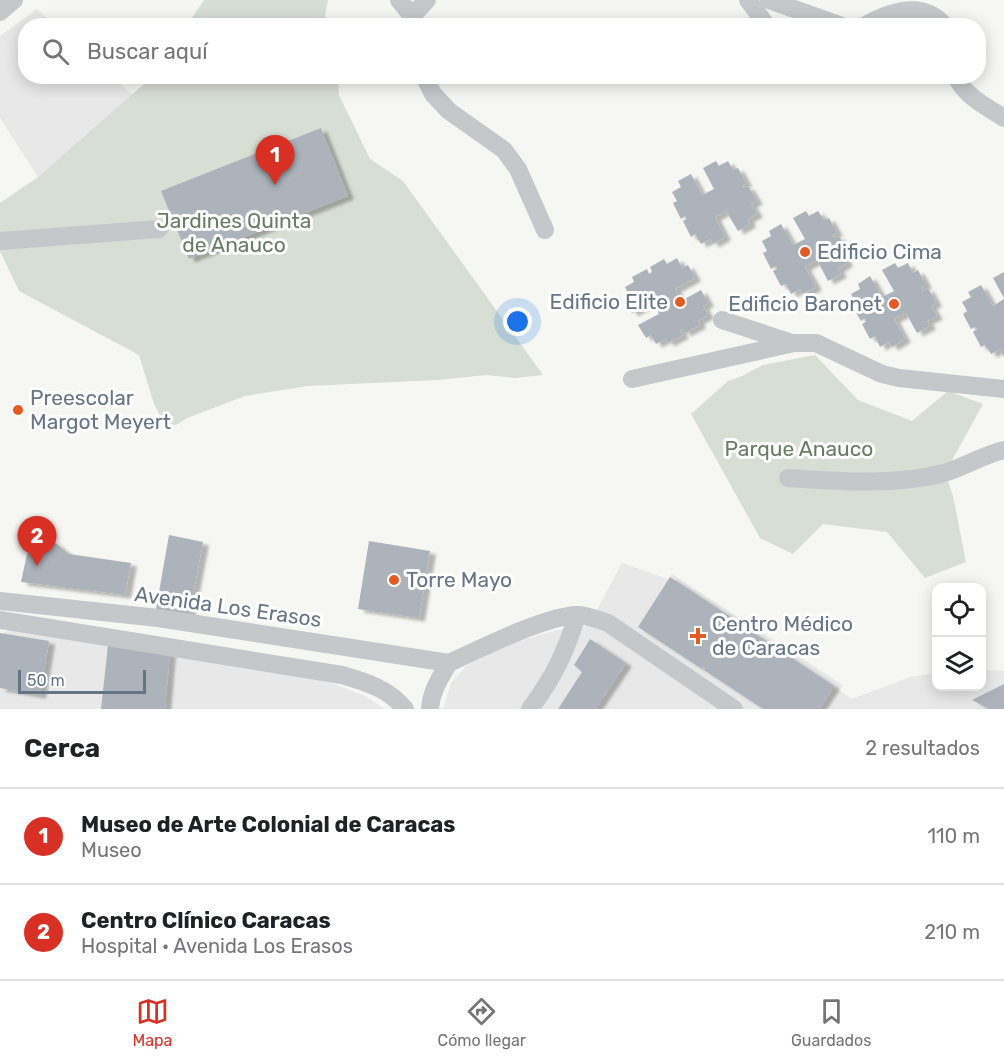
<!DOCTYPE html>
<html lang="es">
<head>
<meta charset="utf-8">
<style>
	body { margin:0; font-family:Rubik,sans-serif; background:#f6f6f6; color:#202124 }
	.controls { position:absolute; right:18px; bottom:18px; display:grid; overflow:hidden; border-radius:12px; box-shadow:0 3px 15px #0003 }
	.controls button { width:54px; height:54px; display:grid; place-items:center; padding:0; border:0; border-bottom:2px solid #e0e0e0; background:#fff; color:#202124; font:30px sans-serif }
	.scale { position:absolute; left:18px; bottom:15px; width:128px; box-sizing:border-box; padding-left:6px; border:3px solid #657585; border-top:0; font-size:16px; line-height:21px; white-space:nowrap; color:#657585; -webkit-text-stroke:4px #fff; paint-order:stroke }
	.you { position:absolute; left:518px; top:322px; width:21px; height:21px; margin:-15px; border:4px solid #fff; border-radius:50%; background:#1a73e8; box-shadow:0 0 0 9px #1a73e833 }
	.badge { display:grid; place-items:center; width:39px; height:39px; border-radius:50%; background:#d93025; color:#fff; font-size:20px; font-weight:700 }
	.pin { position:absolute; translate:-50% -50px; filter:drop-shadow(0 2px 3px #0008) }
	.pin::after { content:''; position:absolute; top:32px; width:21px; height:18px; background:inherit; clip-path:polygon(0 0,100% 0,50% 100%) }
	.list { margin:0; padding:0; list-style:none }
	h2 { display:flex; justify-content:space-between; align-items:center; height:78px; margin:0; padding:0 24px; font-size:26px }
	h2 small { font-size:20px; font-weight:400; color:#757577 }
	.list li { display:grid; grid-template-columns:39px 1fr auto; gap:18px; align-items:center; box-sizing:border-box; height:96px; padding:0 24px; border-top:2px solid #e0e0e0 }
	.list b { display:block; font-size:22px; white-space:nowrap }
	.list p { margin:0; font-size:20px; white-space:nowrap; color:#757577 }
	.list em { font-size:20px; font-style:normal; color:#757577 }
	.icon { flex:none; width:33px; height:33px; fill:none; stroke:currentColor; stroke-width:2; stroke-linecap:round; stroke-linejoin:round }
	.map { position:relative; flex:none; width:1004px; height:709px; overflow:hidden }
	.search { position:absolute; background:#fff; box-shadow:0 3px 15px #0003; left:18px; right:18px; top:18px; height:66px; display:flex; align-items:center; gap:15px; box-sizing:border-box; padding:0 21px; border-radius:24px; color:#757577; font-size:22px }
	.sheet { height:270px; background:#fff }
	nav { display:flex; justify-content:space-around; align-items:center; box-sizing:border-box; height:84px; border-top:2px solid #e0e0e0; background:#fff; font-size:16px; color:#757577 }
	nav a { display:grid; justify-items:center; gap:3px }
	nav .on { color:#d93025 }
	.map>svg:first-child { display:block }
	.built { fill:#e7e8e7 }
	.green { fill:#d7ded4 }
	.building { fill:#acb3ba; filter:url(#shadow) }
	.lines { fill:none; stroke-linecap:round; stroke-linejoin:round }
	.minor { stroke:#c4c8cb; stroke-width:18 }
	.poi-dot { fill:#e55925; stroke:#fff; stroke-width:2 }
	.labels { text-anchor:middle; stroke-width:6; stroke-linejoin:round; paint-order:stroke }
	.park-label { font-size:21px; fill:#687c64; stroke:#fff }
	.poi-label { font-size:21px; fill:#657585; stroke:#fff; text-anchor:start }
	.street-label { font-size:21px; fill:#657585; stroke:#fff }
</style>
</head>
<body>
<div class="map">
<svg width="1004" height="709" viewBox="0 0 1004 709">
	<defs>
		<filter id="shadow"><feDropShadow dx="6" dy="3.5" stdDeviation="1.5" flood-color="#0004"/></filter>
	</defs>
	<rect width="100%" height="100%" fill="#f6f7f3"/>
	<path class="built" d="M37,9l18,16 -29,1v50l86,1 21,18 -95,82 -38,-59v-82z
		M622,563l46,16 4,-5 171,111 -4,5 13,9 58,-22 26,-4v13h46v-16l22,1v38h-565l5,-2 7,-24 15,-17 42,-22 50,-14 30,-4z
		M12,629l314,52 39,15 20,13h-385v-75z"/>
	<path class="green" d="M204,0h124l-3,16 5,9h-143z
		M152,77h186l1,18 31,64 33,22 140,194 -29,3 -27,-3 -50,5 -129,6 -63,10 -58,22 -11,7 -12,-2 -10,-19 -15,-49 -120,-64 -19,-40v-48l38,-26z
		M815,355l43,45 54,21 36,-30 35,13 -38,69 8,23 13,66 -41,16 -38,-46 -64,-8 -30,30 -33,-16 -69,-124 37,-33 14,-5 21,-11z"/>
	<path class="building" d="M321,128l27,68 -159,63 -28,-68z
		M716,161l3,5 9,-5 5,9 5,-2 8,15 -4,3 1,2 5,-2 9,15 -6,3 6,10 -9,5 2,5 -12,7 -12,-20 -11,6 10,20 -12,7 -3,-5 -9,5 -6,-10 -4,3 -8,-16 4,-2 -2,-3 -4,3 -8,-16 4,-2 -5,-9 9,-5 -3,-6 13,-7 11,21 12,-6 -11,-21z
		M806,211l3,5 9,-5 6,9 5,-2 8,15 -5,2 2,3 5,-2 8,15 -5,2 5,10 -9,6 3,5 -13,7 -11,-21 -12,7 11,20 -13,7 -3,-5 -9,5 -5,-10 -5,2 -8,-15 4,-2 -1,-3 -5,3 -8,-16 4,-2 -5,-10 9,-5 -2,-5 12,-7 12,21 12,-6 -12,-21z
		M677,258l5,10 6,-3 7,13 -20,11 6,12 20,-11 7,13 -5,3 5,9 -10,6 2,4 -15,8 -2,-4 -3,2 3,4 -15,8 -2,-4 -10,5 -5,-9 -5,3 -8,-13 21,-11 -6,-13 -21,12 -7,-13 5,-3 -5,-10 9,-5 -2,-5 15,-8 2,5 3,-2 -2,-5 14,-8 3,5z
		M895,263l3,5 10,-5 5,10 5,-3 8,15 -5,3 2,3 5,-3 8,15 -5,3 6,10 -10,5 3,5 -13,7 -11,-20 -12,6 11,20 -13,8 -3,-5 -9,5 -5,-11 -5,3 -8,-15 4,-2 -1,-4 -4,3 -9,-15 4,-3 -5,-9 9,-5 -2,-5 12,-8 12,21 12,-6 -12,-21z
		M1004,272v26l-11,-20z
		M981,285l12,21 11,-7v58l-4,-8 -9,5 -6,-9 -4,2 -8,-15 4,-3 -2,-2 -4,2 -8,-15 4,-3 -5,-9 9,-5 -3,-5z
		M169,535l34,7 -14,73 -33,-6z
		M53,541l16,13 62,9 -6,32 -104,-13 6,-28z
		M369,541l61,10 -11,67 -61,-9z
		M670,577l64,42 -32,50 -64,-42z
		M736,621l98,65 -15,23h-56l-59,-39z
		M0,633l49,8 -9,54 -40,-7z
		M590,639l36,24 -31,46h-37l24,-37 -8,-7z
		M108,645l62,7 -5,57h-64z
		M1004,684v25h-15l-17,-9z"/>
	<g class="lines">
		<path class="minor" d="M399,0l13,16
			M748,0l19,26
			M769,0l73,26
			M0,12l14,-12
			M413,26l-1,-10 15,-16
			M864,26c28,-16 59,-26 81,0
			M424,76l9,18 16,17 55,39 14,19 27,61
			M956,76c8,20 31,31 48,42
			M0,241l159,-12
			M722,320l70,23
			M632,379l162,-36h22l66,31 17,4 105,11
			M788,478c49,3 107,8 156,-5 20,-6 39,-18 60,-23
			M0,601l158,17 291,45
			M0,620l342,55c24,7 47,14 63,34
			M449,663c31,-14 96,-47 128,-48 10,0 21,5 31,8l126,86
			M430,709c1,-18 10,-31 19,-46
			M530,709c23,-31 36,-57 47,-94"/>
	</g>
	<g class="poi-dot">
		<circle cx="805" cy="252" r="6"/>
		<circle cx="680" cy="302" r="6"/>
		<circle cx="894" cy="304" r="6"/>
		<circle cx="18" cy="410" r="6"/>
		<circle cx="394" cy="580" r="6"/>
		<path d="M695 627h6v6h6v6h-6v6h-6v-6h-6v-6h6z"/>
	</g>
	<g class="labels">
		<g class="park-label">
			<text x="234" y="228">Jardines Quinta<tspan x="234" dy="24">de Anauco</tspan></text>
			<text x="799" y="456">Parque Anauco</text>
		</g>
		<g class="poi-label">
			<text x="817" y="259">Edificio Cima</text>
			<text x="668" y="309" text-anchor="end">Edificio Elite</text>
			<text x="882" y="311" text-anchor="end">Edificio Baronet</text>
			<text x="30" y="405">Preescolar<tspan x="30" dy="24">Margot Meyert</tspan></text>
			<text x="406" y="587">Torre Mayo</text>
			<text x="712" y="631">Centro Médico<tspan x="712" dy="24">de Caracas</tspan></text>
		</g>
		<g class="street-label">
			<text transform="translate(228 607) rotate(8)" y="7">Avenida Los Erasos</text>
		</g>
	</g>
</svg>
<div class="controls">
<button><svg class="icon" aria-label="locate" viewBox="0 0 24 24"><circle cx="12" cy="12" r="6"/><path d="M12 2v4M12 18v4M2 12h4M18 12h4"/></svg></button>
<button><svg class="icon" aria-label="layers" viewBox="0 0 24 24"><path d="M12 4l9 5-9 5-9-5zM3 14l9 5 9-5"/></svg></button>
</div>
<div class="scale">50 m</div>
<div class="you"></div>
<div class="pin badge" style="left:275px;top:185px">1</div>
<div class="pin badge" style="left:37px;top:566px">2</div>
<div class="search"><svg class="icon" aria-label="search" viewBox="0 0 24 24"><circle cx="10" cy="10" r="6"/><path d="M15 15l6 6"/></svg>Buscar aquí</div>
</div>
<section class="sheet">
<h2>Cerca<small>2 resultados</small></h2>
<ul class="list">
<li><span class="badge">1</span><div><b>Museo de Arte Colonial de Caracas</b><p>Museo</p></div><em>110 m</em></li>
<li><span class="badge">2</span><div><b>Centro Clínico Caracas</b><p>Hospital · Avenida Los Erasos</p></div><em>210 m</em></li>
</ul>
</section>
<nav>
<a class="on"><svg class="icon" aria-label="map" viewBox="0 0 24 24"><path d="M3 6l6-2 6 2 6-2v14l-6 2-6-2-6 2zM9 4v14M15 6v14"/></svg>Mapa</a>
<a><svg class="icon" aria-label="directions" viewBox="0 0 24 24"><path d="M12 3l9 9-9 9-9-9zM9 14v-3h6M13 9l2 2-2 2"/></svg>Cómo llegar</a>
<a><svg class="icon" aria-label="saved" viewBox="0 0 24 24"><path d="M7 4h10v16l-5-4-5 4z"/></svg>Guardados</a>
</nav>
</body>
</html>
